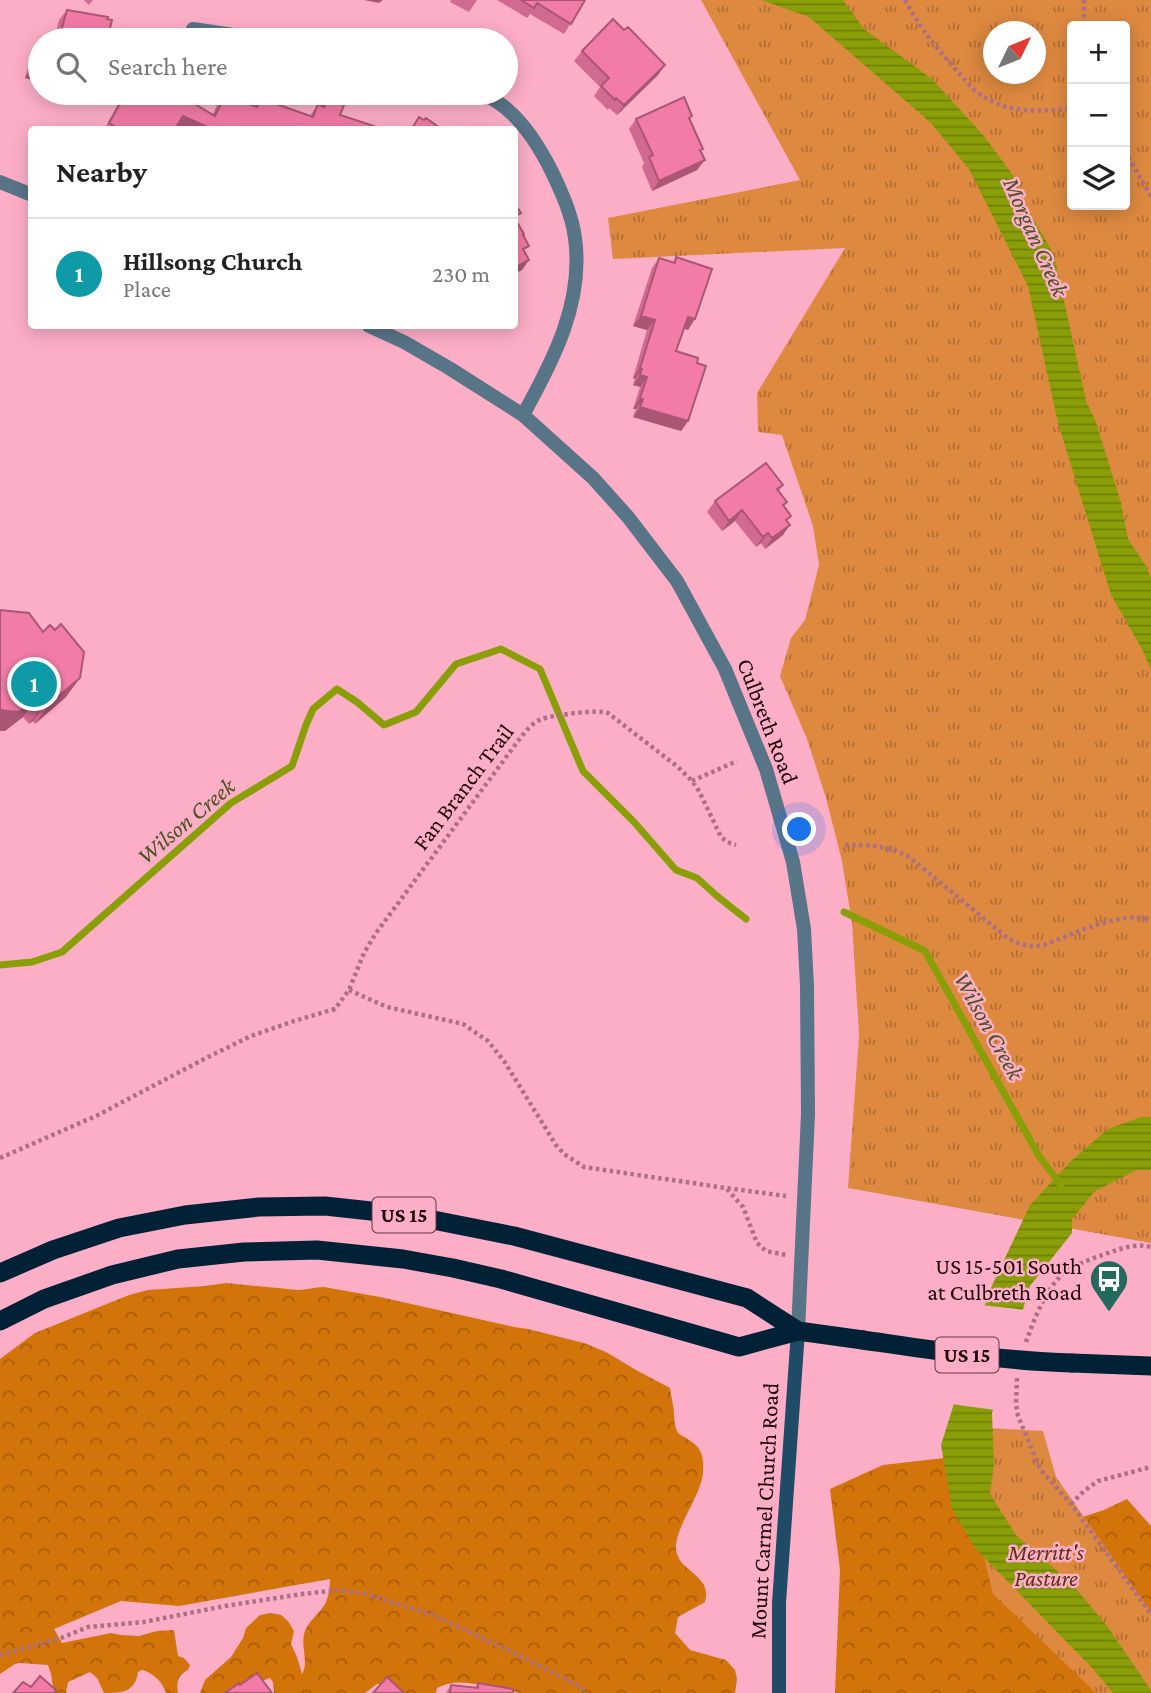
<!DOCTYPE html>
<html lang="en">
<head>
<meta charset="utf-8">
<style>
	body { margin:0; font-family:"Crimson Pro",serif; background:#f6f6f6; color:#222 }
	.controls { position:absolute; right:21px; top:21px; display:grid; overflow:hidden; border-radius:7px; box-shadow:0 4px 18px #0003 }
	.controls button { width:63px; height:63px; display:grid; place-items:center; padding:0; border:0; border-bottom:2px solid #e0e0e0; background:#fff; color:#222; font:35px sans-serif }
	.compass { position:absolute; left:983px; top:21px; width:63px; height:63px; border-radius:50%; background:#fff; box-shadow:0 4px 18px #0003; rotate:47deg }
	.you { position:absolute; left:800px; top:830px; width:24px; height:24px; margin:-18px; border:5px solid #fff; border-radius:50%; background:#1a73e8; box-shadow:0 0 0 10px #1a73e833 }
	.badge { display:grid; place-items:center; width:46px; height:46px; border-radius:50%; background:#23695c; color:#fff; font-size:23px; font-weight:700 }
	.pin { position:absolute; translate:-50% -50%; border:4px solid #fff; box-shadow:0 2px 7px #0006 }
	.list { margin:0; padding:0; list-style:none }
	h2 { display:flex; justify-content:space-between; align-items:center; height:91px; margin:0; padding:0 28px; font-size:30px }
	h2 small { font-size:23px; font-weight:400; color:#767676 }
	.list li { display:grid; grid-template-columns:46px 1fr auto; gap:21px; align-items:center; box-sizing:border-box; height:112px; padding:0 28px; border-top:2px solid #e0e0e0 }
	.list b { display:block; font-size:26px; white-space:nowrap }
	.list p { margin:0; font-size:23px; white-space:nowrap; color:#767676 }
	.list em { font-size:23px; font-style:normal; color:#767676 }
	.icon { flex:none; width:38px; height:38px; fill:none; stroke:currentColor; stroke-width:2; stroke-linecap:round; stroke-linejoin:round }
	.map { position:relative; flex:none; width:1151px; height:1693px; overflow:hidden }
	.search { position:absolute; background:#fff; box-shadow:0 4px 18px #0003; left:28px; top:28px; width:490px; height:77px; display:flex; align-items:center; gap:18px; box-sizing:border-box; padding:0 24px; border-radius:38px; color:#767676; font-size:26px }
	.panel { position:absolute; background:#fff; box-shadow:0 4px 18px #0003; left:28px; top:126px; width:490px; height:203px; border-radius:7px }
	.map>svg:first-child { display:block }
	.forest { fill:url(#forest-crowns) }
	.park { fill:url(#park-tufts); fill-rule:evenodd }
	.water { fill:url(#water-rules) }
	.pier { fill:#fdaec7 }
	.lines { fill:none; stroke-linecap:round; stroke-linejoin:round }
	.stream { stroke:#8a9e07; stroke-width:7 }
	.path { stroke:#ac7084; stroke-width:4.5; stroke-dasharray:3.5 3.5; stroke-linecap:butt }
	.minor { stroke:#587487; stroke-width:14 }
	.tertiary { stroke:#587487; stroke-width:14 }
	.secondary { stroke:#1f4b66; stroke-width:14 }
	.trunk { stroke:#012236; stroke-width:19 }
	.trunk-bridge { stroke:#012236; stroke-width:19 }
	.wall { fill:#d16a90 }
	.shaded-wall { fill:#aa5675 }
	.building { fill:#f37ba7; stroke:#aa5675; stroke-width:2 }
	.labels { text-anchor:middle; stroke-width:5; stroke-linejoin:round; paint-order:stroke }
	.shield { fill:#fdaec7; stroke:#603645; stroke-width:2 }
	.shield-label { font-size:21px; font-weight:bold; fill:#1c030d }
	.street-label { font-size:23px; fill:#1c030d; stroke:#fdaec7 }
	.poi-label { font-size:23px; fill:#1c030d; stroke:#fdaec7; text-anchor:end }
	.park-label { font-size:23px; font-style:italic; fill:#5a3311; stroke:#fdaec7 }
	.water-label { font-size:24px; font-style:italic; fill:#4a5422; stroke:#fdaec7 }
</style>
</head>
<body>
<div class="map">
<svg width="1151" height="1693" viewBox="0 0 1151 1693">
	<defs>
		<pattern id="forest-crowns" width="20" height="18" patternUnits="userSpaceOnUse" patternTransform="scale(1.75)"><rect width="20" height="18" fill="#d3740a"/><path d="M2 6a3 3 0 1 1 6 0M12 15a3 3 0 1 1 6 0" fill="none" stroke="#aa5d09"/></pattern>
		<pattern id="park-tufts" width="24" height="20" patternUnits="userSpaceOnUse" patternTransform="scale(1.75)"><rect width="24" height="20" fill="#de8940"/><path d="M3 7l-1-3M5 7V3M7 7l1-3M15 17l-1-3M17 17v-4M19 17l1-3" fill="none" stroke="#b36e34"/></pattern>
		<pattern id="water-rules" width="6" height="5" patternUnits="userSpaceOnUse" patternTransform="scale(1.75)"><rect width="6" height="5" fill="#8a9e07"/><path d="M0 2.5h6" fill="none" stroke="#707f06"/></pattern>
	</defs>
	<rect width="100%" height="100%" fill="#fdaec7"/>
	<path class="forest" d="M226,1283l72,7c9,0 17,-3 26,-3l56,10 134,30 14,2 56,14 22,9 30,18 34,18c1,9 4,18 4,27 1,6 0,9 3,16 3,5 7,5 12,9 13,7 15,18 14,32 -1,24 -33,61 -26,82 6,19 35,22 28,48l-27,15 -3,16 15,17 36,10 9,10 2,9 -2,14h-217c-9,-5 -19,-4 -29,-6 -17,-4 -35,-8 -52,1l-1,5h-42l-13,-9h-4l-12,9h-91l-1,-11 -3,-4 -40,15h-30l5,-13 26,-23 12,-19 3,-10 14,-13 10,-2 11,2 7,6 6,10 -3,13 6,13 5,17c7,-11 -1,-26 2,-39 2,-13 17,-22 22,-33 3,-7 4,-16 4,-23l-151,27 -58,-5 -67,28 8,14 49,-10 10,2 18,1 18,-5 17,-1 4,26 6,2 6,7 -2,5c-10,5 -12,12 -10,23h-12c-4,-12 -13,-20 -24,-23l-4,2c-3,21 -17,21 -34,21l-7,-15 -7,-6 -22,10 -2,11h-12l-3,-19 -3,-9 -28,-2 -5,1 -15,10v-315l35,-26 94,-38 19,-5 57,-4z
		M1014,1450l53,72 37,-12 23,-11 24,27v167h-316l5,-123 -10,-81 53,-24z"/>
	<path class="park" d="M701,0h450v1243l-303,-55 11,-153 -7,-112 -10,-62 -16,-63 -19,-59 -27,-63 11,-38 14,-18 14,-55 -6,-39 -31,-91 -24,-3 -1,-39 88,-145 -232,11 -5,-41 192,-38zM1072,26h53v179h-53zM993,32h43v42h-43z
		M948,1426l95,5 13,46 95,135v81h-55l-103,-99 -20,-83z"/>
	<path class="water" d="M761,0h82l21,29 68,50 52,57 31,42 10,26 29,51 32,146 10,21 25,81 7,36 18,27 5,12v92l-9,-21 -31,-54 -53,-172 -30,-137 -59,-117 -39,-47 -121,-105z
		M1141,1117h10v53h-14l-42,21 -23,28v14l-42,53 -38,127 2,52 -4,29 26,41 56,49 35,42 44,64v3h-38l-19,-23 -119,-122 -23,-39 -11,-64 48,-153 41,-87 42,-45 36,-31z"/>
	<path class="pier" d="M981,1305l45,5 -30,100 -46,-6z"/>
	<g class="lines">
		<path class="stream" d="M844,912l81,39 114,205 22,29
			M0,965l32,-3 30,-10 169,-149 61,-37 14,-41 7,-16 24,-20 20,13 27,23 32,-13 40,-48 45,-15 39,20 43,102 51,51 42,48 21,8 20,18 29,23"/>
		<path class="path" d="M905,0c19,36 43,61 70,91 33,24 59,20 97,18
			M1084,0v26
			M1125,151l26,46
			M692,781l45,-20
			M845,845c27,0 38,0 63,11l96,79c13,9 24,13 40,10 30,-11 77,-35 107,-25
			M349,990l38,17 76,17 25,17 16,20 52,84 8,9 20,13 142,21 60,8
			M0,1158l96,-42 112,-59 43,-21 43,-15 41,-12 14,-19 15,-37 12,-20 145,-196c6,-7 12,-15 21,-18 11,-4 56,-10 66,-6l70,54 14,14 7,10 22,46 6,5 9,3
			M727,1189l16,18 14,36 9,8 20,4
			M1026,1342c8,-22 21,-58 41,-71 13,-9 27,-13 41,-18 15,-5 28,-10 43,-6
			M1017,1378l-1,26 2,12 22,53 31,35 80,110
			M1071,1504l13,-13 14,-10 53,-14
			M0,1655l61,-17 27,-11 56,-5 81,-16 77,-12 37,-4 27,4 67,21 79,37 65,33 10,8"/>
		<path class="minor" d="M193,29l75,11
			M483,93c8,5 19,11 26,18 17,15 33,41 43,61 10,21 20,43 23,66 9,64 -22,123 -52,177"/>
		<path class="tertiary" d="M0,182l32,13
			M369,326l35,16 45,26 74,47 70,63 35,39 49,64 48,88 41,100 27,93 11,67 3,57 1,128 -10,217"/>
		<path class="secondary" d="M779,1693v-90l19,-272"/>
		<path class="trunk" d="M0,1273l53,-23 66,-22 66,-13 74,-8 66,-1 83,9 106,21 233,62 51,33
			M0,1321l44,-22 68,-24 66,-16 66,-7 73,-2 86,9 50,9 48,11 238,68 59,-16 65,9
			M1072,1363l79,3"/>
		<path class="trunk-bridge" d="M863,1340c70,10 139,21 209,23"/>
	</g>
	<path class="wall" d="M84,0h9l-4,5z
		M451,0h26l-8,12 -19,-10z
		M497,0h88l-21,34 -34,-20 -3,4z
		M67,10l40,30h-53l5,-20z
		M624,30l41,35 -7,10 -41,40 -8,-7 -1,2 -14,-14 6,-9 -26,-26 8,-10z
		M38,46l2,36 -15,-4 6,-22z
		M124,93h47l42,21 4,-9 8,-10 31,11 3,-5 10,3 2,-2 39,14 8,-12 4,2 5,-7 13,16 32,15h-189l-7,-3 -1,2 -71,1z
		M636,119l54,1 11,31 -4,19 -45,21 -10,-24 2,-4 -15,-34z
		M676,257l12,73 -4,-2 -8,23 21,12 -9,58 -7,10 -48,-14 3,-8h-3l7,-22 -7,-2 2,-6 -2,-1 14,-48 -14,-4 19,-58 7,-10 14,4z
		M783,485l-4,6 8,11 -3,4 3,15 -4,14 -18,14 -4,-6 -5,4 -21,-26 -13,10 -15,-19 8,-11z
		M0,610l66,87 -31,27 -2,-3 -4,3 -6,-7 -18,14z
		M478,1683l35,10h-67l5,-8 24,3z"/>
	<path class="shaded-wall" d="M364,0h19l-4,3z
		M665,65l-7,10 -41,40 7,-10z
		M32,67l8,2v13l-15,-4z
		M183,116l31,14h-31l-8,-4z
		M705,160l-8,10 -45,21 7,-10z
		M529,260l-7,10 -8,4v-6z
		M641,316l14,4 -8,10 -14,-4z
		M688,317l7,2 -7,11 -8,-3z
		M640,368l2,1 -7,10 -2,-1z
		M640,375l7,2 -7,10 -7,-2z
		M640,398l3,1 -7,10h-3z
		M640,407l48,14 -7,10 -48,-14z
		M742,510l-7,11 -13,10 7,-10z
		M790,525l-7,10 -18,14 7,-11z
		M768,533l-7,10 -5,4 7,-10z
		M80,678l-14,19 -31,27 14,-20z
		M37,697l-14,20 -18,14h-5v-21z
		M47,701l-14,20 -4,3 14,-19z"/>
	<path class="building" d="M521,0h64l-14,24 -34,-21 -3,5z
		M67,10l41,7 -1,2 5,1 -5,20h-42l-6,-1z
		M613,19l11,11 4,-3 37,38 -41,40 -8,-7 -1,2 -14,-14 8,-8 -27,-27z
		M38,46l2,1v22l-8,-2z
		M126,93h45l6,2 1,-1 37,22 10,-21 32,12 2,-6 11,3 1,-2 42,15 5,-13 6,3 3,-8 17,6 -4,10 34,11 -2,4h-158l-31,-14 -8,13 -2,-1 -1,2h-52l-11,-7z
		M684,97l8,19 -3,2 14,31 -3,1 5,10 -46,21 -10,-24 4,-2 -17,-36z
		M419,117l5,3 2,-2 14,10 -1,2h-28z
		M514,203l7,10 -7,4z
		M514,217l10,17 -1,1 6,11 -6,3 6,11 -15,8z
		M676,257l36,12 -17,50 -7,-2 -12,34 22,7 -1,5 9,3 -18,55 -48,-14 3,-8 -3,-1 7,-21 -7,-2 2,-6 -2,-1 15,-48 -14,-4 18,-58 16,5z
		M766,463l17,22 -6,4 10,13 -4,3 8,11 -5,4 4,5 -18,13 -4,-5 -5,4 -21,-27 -13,11 -14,-20z
		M0,610l29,3 14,19 7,-7 5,5 6,-6 23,28 -4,26 -31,26 -2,-3 -4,4 -6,-8 -18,15 -19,-2z
		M257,1673l15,20h-47l14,-10 1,2z
		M40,1676l16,14 -2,3h-41l10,-11 8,5z
		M387,1677l17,16h-31z
		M478,1683l35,6v4h-63l1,-8 27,3z"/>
	<defs>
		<g id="bus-pin" transform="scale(2.0125)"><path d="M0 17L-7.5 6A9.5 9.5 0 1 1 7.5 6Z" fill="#23695c" stroke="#fdaec7"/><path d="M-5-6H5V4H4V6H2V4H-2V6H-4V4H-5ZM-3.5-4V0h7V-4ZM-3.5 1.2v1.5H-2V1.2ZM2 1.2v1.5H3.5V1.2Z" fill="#fff"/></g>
	</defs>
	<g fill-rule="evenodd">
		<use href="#bus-pin" x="1109" y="1279"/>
	</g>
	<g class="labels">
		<g class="shield">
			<rect x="372.5" y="1197.5" width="63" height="35" rx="5"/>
			<rect x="935.5" y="1337.5" width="63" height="35" rx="5"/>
		</g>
		<g class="shield-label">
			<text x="404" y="1222">US 15</text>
			<text x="967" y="1362">US 15</text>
		</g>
		<g class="street-label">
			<text transform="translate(768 721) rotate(69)" y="8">Culbreth Road</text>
			<text transform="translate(463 787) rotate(-53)" y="8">Fan Branch Trail</text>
			<text transform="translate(764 1511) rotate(-87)" y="8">Mount Carmel Church Road</text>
		</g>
		<g class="poi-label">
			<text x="1082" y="1274">US 15-501 South<tspan x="1082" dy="26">at Culbreth Road</tspan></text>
		</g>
		<g class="park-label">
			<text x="1046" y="1560">Merritt's<tspan x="1046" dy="26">Pasture</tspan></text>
		</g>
		<g class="water-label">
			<text transform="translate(1036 237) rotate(66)" y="8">Morgan Creek</text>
			<text transform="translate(186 821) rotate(-40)" y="8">Wilson Creek</text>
			<text transform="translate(989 1026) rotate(61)" y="8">Wilson Creek</text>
		</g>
	</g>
</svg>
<div class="controls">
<button>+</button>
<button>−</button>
<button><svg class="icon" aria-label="layers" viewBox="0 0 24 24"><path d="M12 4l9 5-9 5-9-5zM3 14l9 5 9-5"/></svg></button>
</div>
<svg class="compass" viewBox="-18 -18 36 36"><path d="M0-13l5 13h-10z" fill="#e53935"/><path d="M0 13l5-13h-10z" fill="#767676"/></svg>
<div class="you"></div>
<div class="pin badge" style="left:34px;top:684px;background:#0f9aa8">1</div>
<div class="search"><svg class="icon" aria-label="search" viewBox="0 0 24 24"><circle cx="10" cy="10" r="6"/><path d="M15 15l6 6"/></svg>Search here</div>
<section class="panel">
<h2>Nearby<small></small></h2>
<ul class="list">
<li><span class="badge" style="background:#0f9aa8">1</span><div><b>Hillsong Church</b><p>Place</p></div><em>230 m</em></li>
</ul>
</section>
</div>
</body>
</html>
